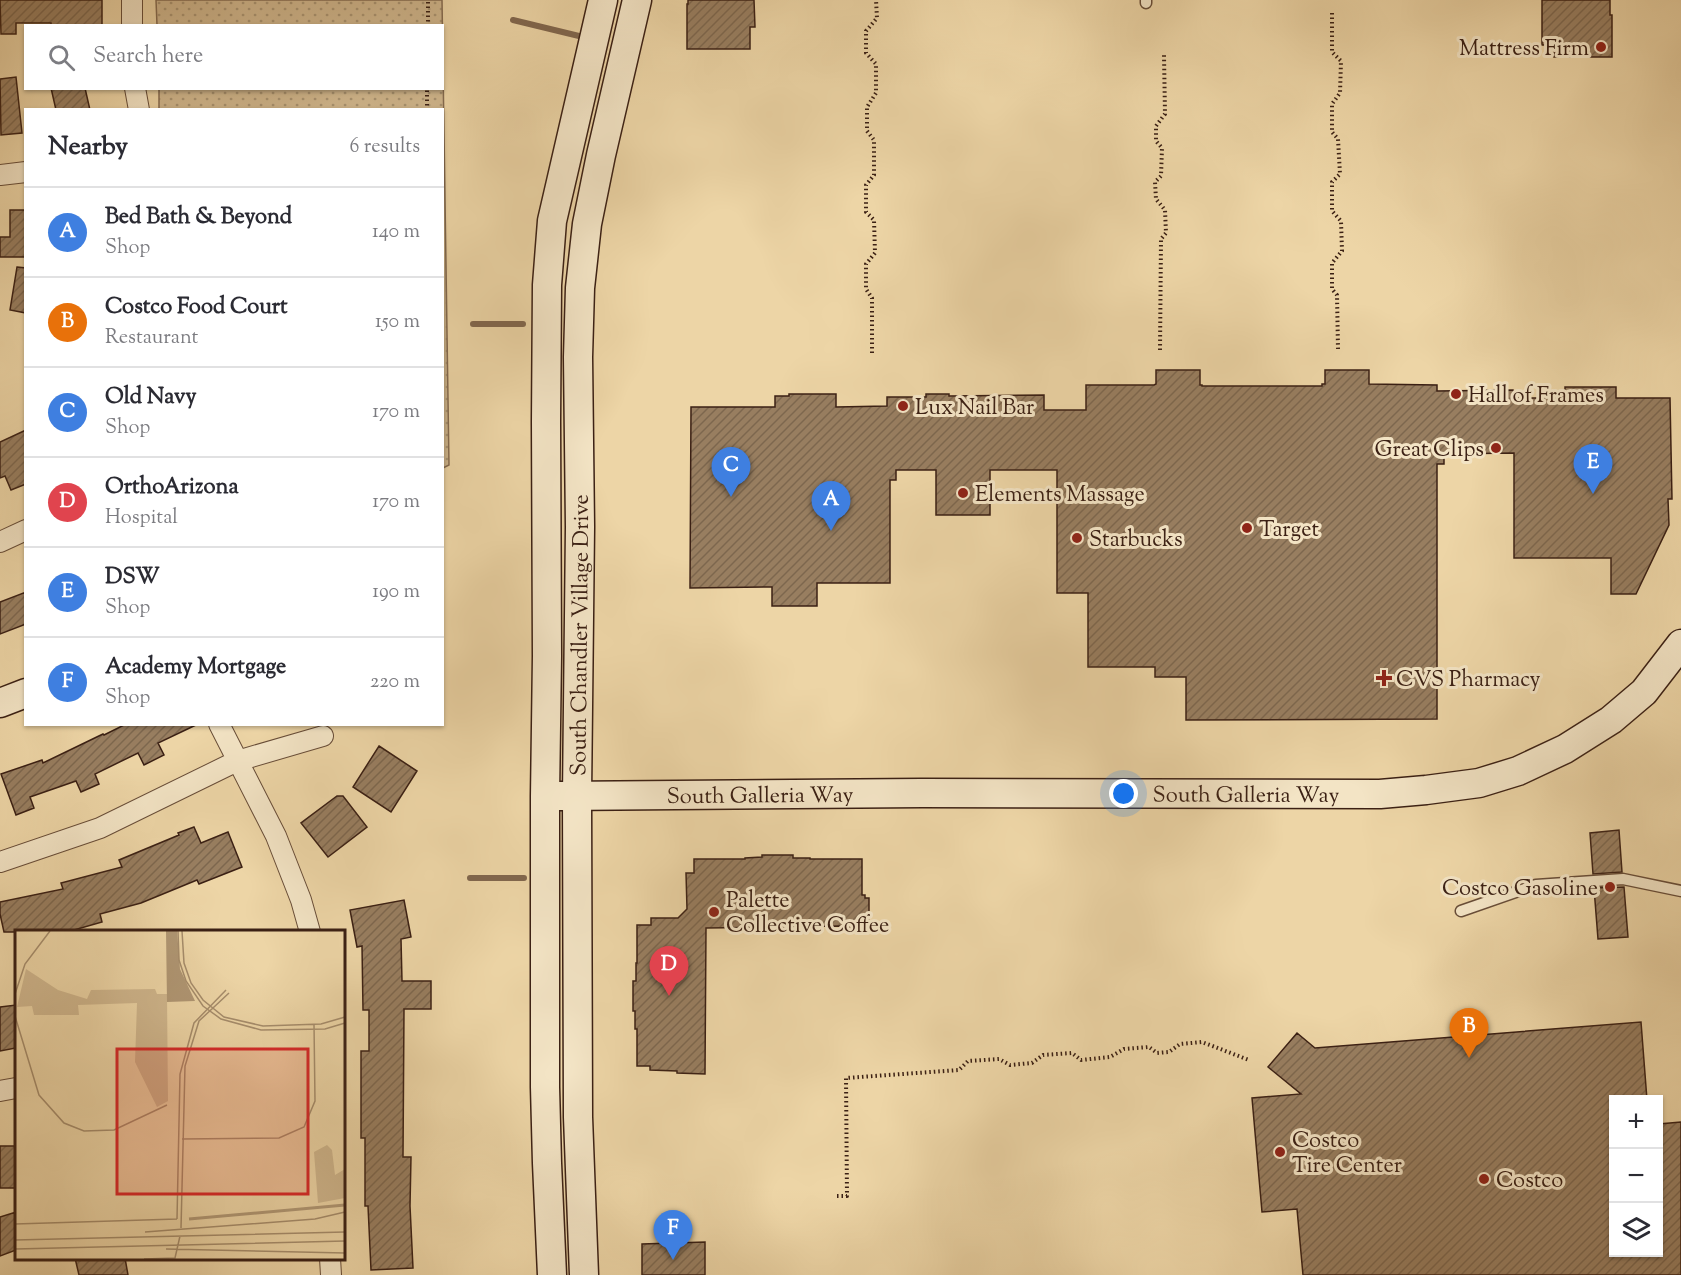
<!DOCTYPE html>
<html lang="en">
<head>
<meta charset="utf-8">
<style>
	body { margin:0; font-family:"Sorts Mill Goudy",serif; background:#f2f2f3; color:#2b2b33 }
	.controls { position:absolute; right:18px; bottom:18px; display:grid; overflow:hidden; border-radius:0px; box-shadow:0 2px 4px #0004 }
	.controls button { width:54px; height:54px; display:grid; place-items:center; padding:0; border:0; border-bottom:2px solid #e1e1e2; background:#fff; color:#2b2b33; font:30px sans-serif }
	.you { position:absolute; left:1124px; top:794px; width:21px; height:21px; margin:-15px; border:4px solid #fff; border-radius:50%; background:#1a73e8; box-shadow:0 0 0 9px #1a73e833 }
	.badge { display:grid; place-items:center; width:39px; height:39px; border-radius:50%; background:#2563eb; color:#fff; font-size:20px; font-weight:700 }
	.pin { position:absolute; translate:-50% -50px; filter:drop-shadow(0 2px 3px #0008) }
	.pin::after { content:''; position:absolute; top:32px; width:21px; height:18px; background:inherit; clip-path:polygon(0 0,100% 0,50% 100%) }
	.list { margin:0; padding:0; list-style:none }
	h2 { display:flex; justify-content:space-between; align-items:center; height:78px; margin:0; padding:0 24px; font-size:26px }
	h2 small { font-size:20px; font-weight:400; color:#7c7c81 }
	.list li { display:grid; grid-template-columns:39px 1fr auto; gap:18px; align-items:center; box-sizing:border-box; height:90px; padding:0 24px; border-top:2px solid #e1e1e2 }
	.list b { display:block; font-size:22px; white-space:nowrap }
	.list p { margin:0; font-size:20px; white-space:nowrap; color:#7c7c81 }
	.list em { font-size:20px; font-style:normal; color:#7c7c81 }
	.icon { flex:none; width:33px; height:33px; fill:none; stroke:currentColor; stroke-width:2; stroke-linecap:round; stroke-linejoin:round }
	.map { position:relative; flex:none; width:1681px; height:1275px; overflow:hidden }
	.search { position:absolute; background:#fff; box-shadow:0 2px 4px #0004; left:24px; top:24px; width:420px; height:66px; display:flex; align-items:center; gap:15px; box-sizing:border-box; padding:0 21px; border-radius:0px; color:#7c7c81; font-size:22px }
	.panel { position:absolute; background:#fff; box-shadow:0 2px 4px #0004; left:24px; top:108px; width:420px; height:618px; border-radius:0px }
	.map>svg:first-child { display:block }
	.park { fill:url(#park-dots); stroke:#856b50; stroke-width:1.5 }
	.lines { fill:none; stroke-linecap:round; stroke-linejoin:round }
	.stream { stroke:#81674e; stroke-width:6 }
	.building { fill:url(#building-hatch); stroke:#3b2014; stroke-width:1.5 }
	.lane-casing { stroke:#684d38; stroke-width:13 }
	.street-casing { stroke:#684d38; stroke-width:22 }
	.secondary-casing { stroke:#3b2014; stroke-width:31 }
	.path { stroke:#3b2014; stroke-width:4; stroke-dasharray:1.5 3; stroke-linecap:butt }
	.lane { stroke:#f3e4c5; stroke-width:10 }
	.street { stroke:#f3e4c5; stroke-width:20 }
	.secondary { stroke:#f3e4c5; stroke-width:28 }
	.poi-dot { fill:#8f2418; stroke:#f3e4c5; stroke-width:2 }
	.labels { text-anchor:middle; stroke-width:6; stroke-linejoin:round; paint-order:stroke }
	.poi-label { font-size:22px; fill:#3b2014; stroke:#f3e4c5; text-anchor:start }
	.street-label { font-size:22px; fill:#3b2014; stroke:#f3e4c5 }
	.inset-river { fill:none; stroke:#b09774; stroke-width:3 }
	.inset-road { fill:none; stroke:#a68d6c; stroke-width:1.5 }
	.view { fill:#d62828; fill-opacity:0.15; stroke:#d62828; stroke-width:3 }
	.inset-edge { fill:none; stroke:#3b2014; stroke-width:3 }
</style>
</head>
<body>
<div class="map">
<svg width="1681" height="1275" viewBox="0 0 1681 1275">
	<defs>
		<pattern id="park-dots" width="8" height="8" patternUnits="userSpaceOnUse" patternTransform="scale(1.5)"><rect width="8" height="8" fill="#cfb68d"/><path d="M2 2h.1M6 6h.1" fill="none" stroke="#a99472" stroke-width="1.8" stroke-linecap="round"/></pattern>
		<pattern id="building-hatch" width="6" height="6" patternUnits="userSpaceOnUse" patternTransform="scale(1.5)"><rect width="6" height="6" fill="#987e60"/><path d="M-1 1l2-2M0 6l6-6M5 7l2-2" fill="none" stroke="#7d674e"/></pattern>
	</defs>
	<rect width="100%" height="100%" fill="#edd5a6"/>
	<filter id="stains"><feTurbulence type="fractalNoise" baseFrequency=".00333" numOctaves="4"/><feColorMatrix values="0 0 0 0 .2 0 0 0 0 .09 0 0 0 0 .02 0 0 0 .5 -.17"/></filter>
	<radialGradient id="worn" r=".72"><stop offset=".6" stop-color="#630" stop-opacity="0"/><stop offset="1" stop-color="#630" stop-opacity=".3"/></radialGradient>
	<path class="park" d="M156,0h286l7,465 -6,3 -1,-358 -283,-1v-20l283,-1v-62l-285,-1z"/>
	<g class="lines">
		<path class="stream" d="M513,20l66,16
			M473,324h50
			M470,878h54"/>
	</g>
	<path class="building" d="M0,0h102v26h-51v-3h-35v11h-15z
		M688,0h66l1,27h-5v22h-63v-45h1z
		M1542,0h68v15h2v42h-58v-12h-12z
		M16,77l6,56 -21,2 -1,-56z
		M51,88h34l5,22h-34z
		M10,210h16v47h-26v-20h10z
		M17,267l9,1v45l-16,-3z
		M1156,370h44v15h2v1h120v-2h3v-14h44v14l68,1v6l76,-1 1,8h51v-11h51v11h54l2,101h-4l1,26 -33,69h-25v-36h-97v-105l-70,1v10h-7v255l-251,1v-43h-31v-10h-67v-74h-31v-123h-67v45h-54v-45h-40v10h-6v103h-73v23h-45v-19l-82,1 1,-181h84v-11h14v-2h47v13l51,-1v-9h39v-3h23v2l95,-1v15h42v-25h68l2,-1z
		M26,430v54l-15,6 -6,-14 -5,2v-36z
		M26,592v32l-26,10v-32z
		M126,724h72l-40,19 6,12 -20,10 -6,-12 -43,21 4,10 -18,8 -5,-11 -46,16 4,11 -18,7 -15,-41 41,-14 1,3 60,-29 1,1z
		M379,746l38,25 -26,41 -38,-25z
		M337,796h6l24,31 -39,30 -27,-34z
		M194,827l7,16 27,-11 14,35 -43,17 -2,-4 -56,23 -41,11 2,8 -35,10h-63l-4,-18v-12l63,-13 -2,-6 61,-16 -3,-7 60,-25 -1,-2z
		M1619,830l3,42 -29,2 -3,-41z
		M762,855h31v3h17v1h52v36h3v3h4v30h-29v-2l-134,2 -1,146 -28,-1v-2l-27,-1v-4h-13v-37h-2v-18h-2v-30h3v-18h1v-38h14v-7h27l9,-9 -1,-36h8v-14h51v-1l17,-1z
		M1624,887l4,50 -30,2 -4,-51z
		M404,900l7,37 -10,2 1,42h29v28h-27l-1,148h8l-1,49 3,62 -42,2 -3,-64h-3v-68h-4v-87h8v-41h-6l-1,-64 -5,1 -7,-37z
		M16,1005v43l-16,3v-44z
		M1641,1022l6,78h-33v152h45v-128l22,-2v153h-378l-6,-66 -35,3 -10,-114 49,-4 -33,-27 29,-34 18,15z
		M0,1146h16v42h-16z
		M16,1212v38l-16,6v-39z
		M705,1242v33h-63v-31z
		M75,1258h50l3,17h-49z"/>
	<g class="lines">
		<g class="lane-casing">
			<path id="lane" d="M1146,3v-3
				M1461,911l75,-26 87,-6 58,12"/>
		</g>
		<g class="street-casing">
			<path id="street" d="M132,0v26
				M135,88l4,22
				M0,175l26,-3
				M0,542l26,-12
				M219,724l57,112 25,64 9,32
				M0,862l100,-34 137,-67 86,-25
				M0,1091l16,-3
				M330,1258l1,17"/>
		</g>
		<g class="secondary-casing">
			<g id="secondary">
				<path d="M0,703l26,-10"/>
				<path id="s1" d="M559,796l363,-3 458,1 46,-4 53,-7 39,-12 47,-22 46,-29 33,-28 37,-48"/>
				<path d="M552,1275l-5,-112 -2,-76v-291l2,-140 -1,-235 1,-136 5,-64 51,-221"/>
				<path id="s2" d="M584,1275l-6,-158 -1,-321 3,-269 -2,-170 2,-69 7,-64 14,-69 36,-155"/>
			</g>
		</g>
		<path class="path" d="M1332,13v39l9,9 -1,32 -8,11v28l6,7 2,35 -8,8v29l9,10 1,30 -10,12v26l5,6 1,54
			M428,26v-26
			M427,110v-22
			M1160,350l1,-111 5,-6 -1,-23 -9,-11 -1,-17 6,-6 1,-28 -6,-7v-15l9,-12 -1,-59
			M872,353v-55l-6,-9v-25l9,-11 -1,-33 -8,-8v-27l8,-10v-35l-7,-9v-24l9,-14v-29l-10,-11v-22l11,-13 -1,-18
			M837,1196h10l-1,-118 113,-8 9,-9 31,-2 11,6 22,-2 11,-8 29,-2 9,7 29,-3 14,-8 25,-2 8,6 12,-1 11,-8 22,-2 47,18"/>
		<use href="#lane" class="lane"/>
		<use href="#street" class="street"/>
		<use href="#secondary" class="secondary"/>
	</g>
	<g class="poi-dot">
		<circle cx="1601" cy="47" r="6"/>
		<circle cx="1456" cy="394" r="6"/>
		<circle cx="903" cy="406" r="6"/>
		<circle cx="1496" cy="448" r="6"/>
		<circle cx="963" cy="493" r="6"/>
		<circle cx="1247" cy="528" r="6"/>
		<circle cx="1077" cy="538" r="6"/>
		<path d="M1381 669h6v6h6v6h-6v6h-6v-6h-6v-6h6z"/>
		<circle cx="1610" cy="887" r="6"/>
		<circle cx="714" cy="912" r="6"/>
		<circle cx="1280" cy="1152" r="6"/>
		<circle cx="1484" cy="1179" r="6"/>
	</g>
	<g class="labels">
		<g class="poi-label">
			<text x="1589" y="55" text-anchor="end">Mattress Firm</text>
			<text x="1468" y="402">Hall of Frames</text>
			<text x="915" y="414">Lux Nail Bar</text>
			<text x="1484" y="456" text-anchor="end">Great Clips</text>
			<text x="975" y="501">Elements Massage</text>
			<text x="1259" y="536">Target</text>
			<text x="1089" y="546">Starbucks</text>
			<text x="1396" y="686">CVS Pharmacy</text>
			<text x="1598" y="895" text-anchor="end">Costco Gasoline</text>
			<text x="726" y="907">Palette<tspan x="726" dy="25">Collective Coffee</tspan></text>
			<text x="1292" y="1147">Costco<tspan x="1292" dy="25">Tire Center</tspan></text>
			<text x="1496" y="1187">Costco</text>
		</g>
		<g class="street-label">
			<text dy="8" stroke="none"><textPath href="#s2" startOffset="640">South Chandler Village Drive</textPath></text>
			<text dy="8" stroke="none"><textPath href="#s1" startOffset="687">South Galleria Way</textPath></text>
			<text dy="8" stroke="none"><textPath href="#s1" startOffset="201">South Galleria Way</textPath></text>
		</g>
	</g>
	<g transform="translate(15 930)">
		<rect width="330" height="330" fill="#edd5a6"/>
		<path d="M312,215l5,5 3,25 10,-6v29l-27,5 -4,-51z" fill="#cfb68d"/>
		<path d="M11,39l32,21 29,9 4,-9 64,-1 2,5h10l1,107 -11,6 -22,-45 2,-59 -59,2 1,10h-45l-2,-9 -15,1z" fill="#cfb68d"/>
		<path d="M151,1h11l3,38 15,32 -28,1z" fill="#b09774"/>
		<path class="inset-river" d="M174,289l156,-14"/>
		<path class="inset-road" d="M163,1l1,29 7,21 17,25 18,13 40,11 64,-1 20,-6M167,1l2,32 7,20 12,17 21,17 39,9 58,-2 24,-7M0,64l10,-30 25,-33M0,86l24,79 25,28 20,8 30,-1 53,-25M167,209l97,-1 25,-11 11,-26 -1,-77M162,289l3,-145 14,-51 32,-33M0,294l162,-5M166,298l4,-162 14,-45 30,-28M130,302l170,-13 30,-7M0,310l330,-8M0,319l330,-8M151,319l179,4M129,329l31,-1 5,-22"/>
		<path class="view" d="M102,119h191v145h-191z"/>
		<rect width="330" height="330" class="inset-edge"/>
	</g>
	<rect width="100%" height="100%" filter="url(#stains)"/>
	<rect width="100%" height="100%" fill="url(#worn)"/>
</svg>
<div class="controls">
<button>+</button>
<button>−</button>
<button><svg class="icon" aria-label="layers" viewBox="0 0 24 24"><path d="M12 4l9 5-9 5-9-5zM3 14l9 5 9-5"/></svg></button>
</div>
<div class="you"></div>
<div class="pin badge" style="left:831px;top:531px;background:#3f7fe0">A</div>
<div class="pin badge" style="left:1469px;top:1058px;background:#e8710a">B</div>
<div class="pin badge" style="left:731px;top:497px;background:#3f7fe0">C</div>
<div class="pin badge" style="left:669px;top:996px;background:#e0444e">D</div>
<div class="pin badge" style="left:1593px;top:494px;background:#3f7fe0">E</div>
<div class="pin badge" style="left:673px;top:1260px;background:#3f7fe0">F</div>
<div class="search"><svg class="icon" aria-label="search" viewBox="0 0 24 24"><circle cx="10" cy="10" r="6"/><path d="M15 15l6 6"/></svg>Search here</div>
<section class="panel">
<h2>Nearby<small>6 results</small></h2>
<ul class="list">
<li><span class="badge" style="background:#3f7fe0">A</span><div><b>Bed Bath &amp; Beyond</b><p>Shop</p></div><em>140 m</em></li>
<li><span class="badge" style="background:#e8710a">B</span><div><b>Costco Food Court</b><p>Restaurant</p></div><em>150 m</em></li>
<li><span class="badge" style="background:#3f7fe0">C</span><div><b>Old Navy</b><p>Shop</p></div><em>170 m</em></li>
<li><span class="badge" style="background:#e0444e">D</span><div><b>OrthoArizona</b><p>Hospital</p></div><em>170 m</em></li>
<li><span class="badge" style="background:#3f7fe0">E</span><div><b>DSW</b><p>Shop</p></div><em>190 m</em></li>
<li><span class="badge" style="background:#3f7fe0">F</span><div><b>Academy Mortgage</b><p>Shop</p></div><em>220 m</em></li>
</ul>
</section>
</div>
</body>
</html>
